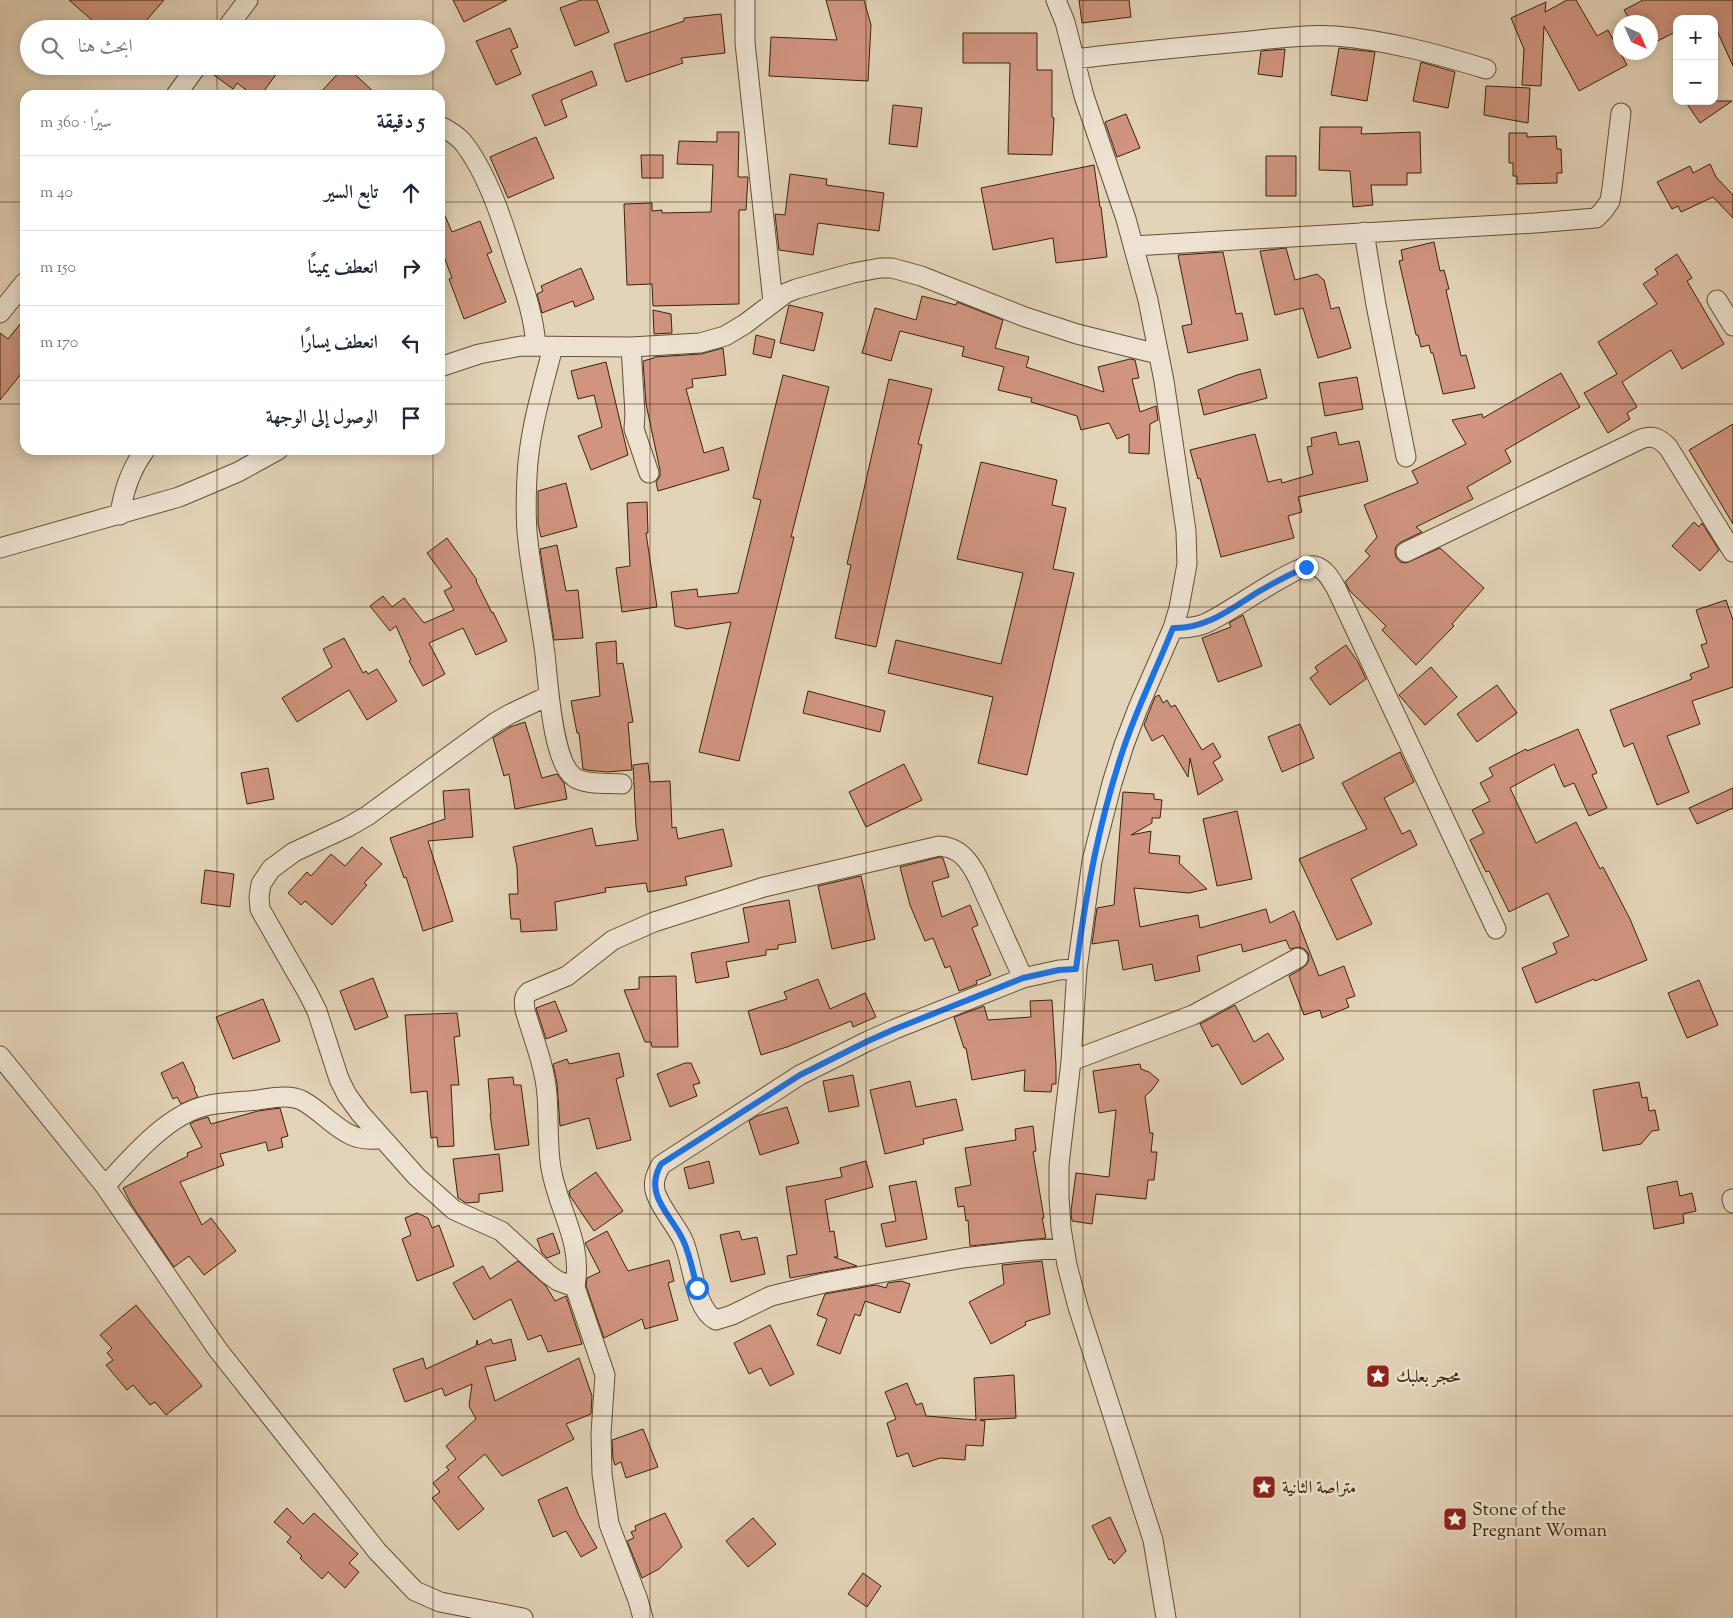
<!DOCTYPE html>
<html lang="ar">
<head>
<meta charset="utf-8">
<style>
	body { margin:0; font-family:"Sorts Mill Goudy",Amiri,serif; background:#f6f6f7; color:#1f2937; direction:rtl }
	.controls { position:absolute; right:15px; top:15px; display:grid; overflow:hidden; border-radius:10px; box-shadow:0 2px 12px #0003 }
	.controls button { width:45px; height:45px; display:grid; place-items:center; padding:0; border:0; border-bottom:1px solid #e0e1e3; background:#fff; color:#1f2937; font:25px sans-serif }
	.compass { position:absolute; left:1613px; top:15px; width:45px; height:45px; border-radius:50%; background:#fff; box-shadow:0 2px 12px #0003; rotate:135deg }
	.stop { position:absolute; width:15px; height:15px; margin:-11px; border:4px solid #1a73e8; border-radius:50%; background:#fff }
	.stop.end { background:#1a73e8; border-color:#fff; box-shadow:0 1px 5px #0008 }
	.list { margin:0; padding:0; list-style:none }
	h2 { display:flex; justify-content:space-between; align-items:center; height:65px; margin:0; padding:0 20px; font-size:21px }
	h2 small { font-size:16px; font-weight:400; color:#747a83 }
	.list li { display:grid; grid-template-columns:32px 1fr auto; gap:15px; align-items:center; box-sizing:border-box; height:75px; padding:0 20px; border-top:1px solid #e0e1e3 }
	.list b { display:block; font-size:19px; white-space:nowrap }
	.list em { font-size:16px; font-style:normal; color:#747a83 }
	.icon { flex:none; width:28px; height:28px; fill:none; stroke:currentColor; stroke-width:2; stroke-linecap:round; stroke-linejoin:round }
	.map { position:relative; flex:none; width:1733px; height:1618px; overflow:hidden; direction:ltr }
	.search { position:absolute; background:#fff; box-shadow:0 2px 12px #0003; left:20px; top:20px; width:425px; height:55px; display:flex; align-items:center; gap:12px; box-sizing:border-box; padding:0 18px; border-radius:28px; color:#747a83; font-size:19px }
	.panel { position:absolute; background:#fff; box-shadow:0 2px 12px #0003; left:20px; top:90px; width:425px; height:365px; border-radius:15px; direction:rtl }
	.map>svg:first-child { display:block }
	.building { fill:#d09480; stroke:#3a2406 }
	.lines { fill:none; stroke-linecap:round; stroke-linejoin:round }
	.street-casing { stroke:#645032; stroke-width:21 }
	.street { stroke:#ede2d1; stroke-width:19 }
	.route { stroke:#1a73e8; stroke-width:6 }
	.grid { fill:none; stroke:#3a2406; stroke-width:1; stroke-opacity:0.55 }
	.labels { text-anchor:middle; stroke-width:5; stroke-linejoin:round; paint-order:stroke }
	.poi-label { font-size:18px; fill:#3a2406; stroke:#ede2d1; text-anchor:start }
</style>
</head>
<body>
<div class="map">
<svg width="1733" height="1618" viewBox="0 0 1733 1618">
	<rect width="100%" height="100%" fill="#e3d3b8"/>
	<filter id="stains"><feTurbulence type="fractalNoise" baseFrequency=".004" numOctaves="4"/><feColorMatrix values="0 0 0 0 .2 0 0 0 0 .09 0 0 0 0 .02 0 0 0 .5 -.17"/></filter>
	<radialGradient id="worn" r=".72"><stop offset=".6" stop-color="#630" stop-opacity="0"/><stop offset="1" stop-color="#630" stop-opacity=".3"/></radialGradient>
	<path class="building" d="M69,0h95l-25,29h-37z
		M453,0h54l-43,22z
		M581,0h16l12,32 -34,14 -15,-38z
		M826,0h38l7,25 -3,56 -99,-5 2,-39 66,3z
		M1079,0h50l2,17 -49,6z
		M1567,0h9l21,36 11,-6 19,35 -48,26 -35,-65 -3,60 -19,-1 2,-36 -13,-31 35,-16 -1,10z
		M1643,0h90v66l-19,-42v-5h-37v12l-27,14v-23h-19l-7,-12z
		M721,14l4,39 -44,5 2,5 -57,19 -12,-38 70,-23v-3z
		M510,28l8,19 -7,3 10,24 -25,11 -20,-44z
		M963,33h74v37h15v47l2,1 -2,37 -44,-1 2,-91h-47z
		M1339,48l36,4 -8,49 -36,-6z
		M1285,49l-3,28 -24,-3 3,-23z
		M1421,62l34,10 -7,36 -35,-7z
		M208,66h74l-21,29h-8l-16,-12 -4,6 -26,-19z
		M345,66h1l31,29h-59z
		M592,71l5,14 -36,15 6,17 -22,9 -13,-31z
		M1486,86l44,2 -2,35 -44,-8z
		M1685,101h47l-32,22z
		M893,105l29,3 -5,39 -28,-3z
		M1126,114l14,34 -23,9 -12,-35z
		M1320,127h42l-1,7 59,-2 1,41h-14v12h-36l2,20 -20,2 -3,-36 -31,-1z
		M717,132h22l-1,45h10l-2,33h-7v94l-86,2 -1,-22 -25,1 -3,-81 28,-1v8l10,-1v3l49,-1 2,-47 -36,-1 2,-23 38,1z
		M1509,133h18v4l29,-1 1,13h4l1,24h-5v10l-40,1v-8h-4v-13h-4z
		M536,137l18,41 -46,20 -18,-41z
		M641,155h22v23h-21z
		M1266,156h30v40h-30z
		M1710,164l6,13 17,18v23l-20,-21 -32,15 -3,-6 -6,3 -15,-27 33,-16 3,7z
		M1094,165l6,42h1l6,50 -51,6 -3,-25 -60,12 -12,-62z
		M790,174l37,5 -1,6 58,8 -5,38 -61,-8 -5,32 -34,-5 -4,-36 10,1z
		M440,204l12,28 28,-11 12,31 -5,2 19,48 -42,17 -15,-40 3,-1 -12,-32z
		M1434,242l6,29 4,-1 5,19 -3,1 15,66 5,-1 9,33 -32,6 -10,-41h-2l-2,-8 -8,2 -3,-12h-2l-17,-74 4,-1 -2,-10z
		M1286,248l9,32 22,-6 7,6 7,29 8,-2 12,41 -33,10 -15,-50 -28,7 -15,-64z
		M1223,252l13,62 6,-1 6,27 -60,13 -6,-27 10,-2 -14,-69z
		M1677,254l15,24 -5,3 37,63 -42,25 -11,-19 -49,32 15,25 -10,6 3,6 -22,14 -24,-40 33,-19 -19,-32 59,-38 -14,-20 15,-10 -3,-5z
		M581,268l13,31 -19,8 -2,-6 -31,12 -5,-19 6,-3 -2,-5z
		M922,296l34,9 1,-3 46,18 -8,28 34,9 -3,10 78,25 -6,-25 32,-8 5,1 4,18 -7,1 8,33 16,-6 2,14 -8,4 -1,30 -20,-1v-19l-12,5 -8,-16 -28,7 -4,-14 -46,-14 1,-4 -34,-8 6,-23 -42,-11 2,-9 -64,-16 -9,30 -29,-8 13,-45 41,12z
		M789,305l34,8 -9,38 -34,-8z
		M653,310l18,4 1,19 -18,1z
		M25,318v51l-25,31v-67l8,6z
		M756,335l19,5 -4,18 -18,-4z
		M723,348l3,27 -34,4 1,8 -7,2 18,64 19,-6 6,23 -71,21 -2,-9 4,-6v-6l-14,-66 -3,-43 11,-3v-1l47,-3z
		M606,362l22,93 -37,15 -13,-34 24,-9 -8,-32 -16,4 -7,-28z
		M1260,369l7,29 -63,17 -6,-25 39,-15z
		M1561,373l19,34 -75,43 6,12 -44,25 6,12 -57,28 6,5 -21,10 -5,4 -1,6 1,5 4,5 6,1 34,-15 44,40 -32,36 2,2 -38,39 -34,-35 4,-4 -36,-35 -5,-9 25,-26 -5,-5 12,-14 -13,-32 54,-22 -6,-12 54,-27 -14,-24 30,-6 1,4z
		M783,375l46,12 -38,150h3l-55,224 -40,-9 32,-130 -44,7 -12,-3 -4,-34 26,-3 1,8 40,-4 23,-93 -8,-2z
		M1357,377l6,32 -38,7 -6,-33z
		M889,379l43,10 -14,55 4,1 -46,202 -41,-9 16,-73 -4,-1z
		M1733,424v100l-44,-74z
		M1336,432l3,13 20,-4 9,40 -70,16 4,15 -14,4 6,22 -73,19 -21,-79 -2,1 -8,-29 65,-16 13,48 13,-3 1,4 31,-9 -6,-27 5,-1 -1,-8z
		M981,462l76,18 -5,25 14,3 -13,61 21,4 -47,202 -49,-12 15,-66 -105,-24 8,-33 105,24 22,-91 -66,-14z
		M566,483l11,44 -36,10 -3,-13v-33z
		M647,502l1,31h-2l11,74 -35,5 -6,-44 14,-2 -3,-63z
		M1694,522l5,5 3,-4 17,27 -19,21 -28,-25z
		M447,538l30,42 -1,1 16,32 1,-1 14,29 -31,14 -13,-27 -34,15 16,31 -22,12 -14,-25 2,-1 -15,-34 -6,5 -20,-25 13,-10 9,11 12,-9 20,25 30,-13 -10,-19 8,-4 -25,-34z
		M557,545l9,46 12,-1 5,48 -29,2 -14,-91z
		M1726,600l7,20v67l-41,14 8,23 -33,12 22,56 -32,13 -24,-62 -9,4 -14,-37 82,-31 -2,-5 19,-7 -8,-22 6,-2 -11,-33z
		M1243,615l19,51 -44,16 -16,-44 29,-11 -2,-4z
		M344,638l19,35 3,-2 2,3 9,-5 20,32 -30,19 -18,-30 -52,32 -15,-24 50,-31 -9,-18z
		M616,641l1,23 6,-1 10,59 -5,1 4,47 -26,2 -19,-2 -4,-1 -4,-36h-2l-6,-32 29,-5 -4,-53z
		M1346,645l12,17 8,17 -36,26 -20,-27 8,-6 -3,-5z
		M1431,667l26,30 -32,28 -26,-30z
		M1497,685l20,28 -40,29 -20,-28z
		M808,691l77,20 -5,21 -77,-19z
		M1159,695l4,8 4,-3 4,7 4,-2 27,45 11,-7 8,14 -8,5 10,18 -25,15 -8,-37 -2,19 -25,-42 -11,6 -8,-16 11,-28z
		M525,722l17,56 15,-4 7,9 3,16 -52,10 -6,-35 -5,2 -11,-38 17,-11z
		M1300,724l14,34 -32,14 -14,-35z
		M1578,729l19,44 -5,2 15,33 -18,8 -15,-33 -10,4 -10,-23 -44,24 26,55 40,-21 24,47 3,-2 27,52 17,41 -52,21 -1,-2 -58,24 -14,-35 35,-15 -4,-10 16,-7 -21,-43 -39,19 -20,-41 -3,1 -16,-32 14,-7 -12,-23 18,-9 -10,-18 13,-7 -4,-8 37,-19 1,2z
		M1400,752l14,30 -30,16 18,36 8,-4 7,15 -66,34 21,45 -35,16 -38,-81 68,-30 -25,-46z
		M648,763l2,19 20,-1 2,47 4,-1 2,12 45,-10 9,37 -47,11 2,8 -39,7 -2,-9 -41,5 1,4 -51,10 2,28 -36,2 -1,-13h-9l-2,-25h9l-1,-27 -4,-20 79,-19 4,18 42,-6 -2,-14 -3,-61z
		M904,764l18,36 -56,27 -17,-35z
		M268,768l6,31 -27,5 -6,-31z
		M1733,788v20l-36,16 -8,-16z
		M469,789l4,48 -45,4 25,80 -30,10 -17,-54 -2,1 -14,-40 55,-19 -2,-28z
		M1123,792l31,2v5l8,1 -2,18h-8v5l-21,12 20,-4 -2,22 31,3 -1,7 28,26 -18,4 -55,-5 6,39 58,-12 2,13 66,-19 4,14 24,-12 25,65 25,-10 11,30 -9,3 3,8 -27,11 -2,-8 -16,5 -15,-39 11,-6 7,-6 2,-5 -1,-6 -4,-4 -5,-2 -9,2 -4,-9 -43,12 -2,-8 -44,12 3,15 -45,10 -3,-17 -29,6 -5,-30 -26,4 5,-36 17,-3z
		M1237,811l15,68 -35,7 -14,-67z
		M362,847l20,17 -18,19 3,2 -35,40 -27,-24 -4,4 -13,-12 19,-21 4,4 20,-22 14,12z
		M940,857l3,1 6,19 -17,5 10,35 28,-12 8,20 -6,3 19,47 -15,6 1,3 -18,7 -9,-25 -5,2 -12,-30 -8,3 -15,-36 -10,-38z
		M205,870l29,4 -4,33 -29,-4z
		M861,876l14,63 -43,10 -14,-63z
		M789,900l7,42 -18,3v4l-12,1v5l-40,7 3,15 -33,6 -5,-30 58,-11 -6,-34z
		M676,976l2,71h-26l-1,-5h-6l-21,-52 15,-1v-12z
		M373,978l15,39 -33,13 -15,-39z
		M818,979l12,30 35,-16 11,24 -23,10 -2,-6 -64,26 -26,8 -13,-44 39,-12 -3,-7z
		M1699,980l19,45 -31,13 -19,-45z
		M263,999l17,42 -47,18 -17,-42z
		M1052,1000l4,65v19h-4l-1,8 -27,-1 1,-21 -53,10 -6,-32h-2l-10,-31 30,-11 4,14 43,-3 -1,-16z
		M555,1001l12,30 -21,8 -10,-31z
		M1235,1005l19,37 14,-9 16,26 -42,26 -24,-41 -6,3 -12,-23z
		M457,1013l3,23 -6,1 5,48h-8l3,61 -16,1 -1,-10 -6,1 -4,-47 -16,2 -6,-78z
		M619,1053l5,23 -8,3 15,61 -34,9 -8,-31 -29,8 -3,-43 -4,-19 14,-5 2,5z
		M183,1062l12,26 -1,1 4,8 -17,7 -4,-7 -4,2 -12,-26z
		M685,1063h6l9,20 -7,2 4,11 -27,11 -13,-33z
		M1140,1064l1,5 8,3 10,8 -8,11 -6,5 5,37h3l-2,19h6l-3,28h-6l-2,19 -50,-5 -4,30 -20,-3 -1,-10 5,-38 33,4 7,-67 -17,3 -6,-42z
		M853,1075l6,31 -30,6 -6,-31z
		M513,1077l1,8h7l8,60 -34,5 -5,-36h1l-3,-35z
		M910,1081l6,26 40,-8 7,31 -40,9 1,5 -39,10 -15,-64z
		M1639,1082l3,16 5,-1 2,14 6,-1 4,20 -7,1 -11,13 -38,7 -10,-61z
		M787,1107l12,36 -39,12 -11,-34 8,-5z
		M280,1108l8,28 -7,2 2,9 -15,4 -2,-9 -46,12 4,11 -44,17 22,43 9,-7 25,33 -32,24 -15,-19 -15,11 -43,-63 -8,-16 65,-32 -1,-3 15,-6 -12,-23 5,-3 13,-4 3,7 47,-13z
		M1033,1126l3,25 -3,1 11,66h-2l4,20 -76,8 -2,-26 -2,1 -2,-15 -6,1 -3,-19 16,-3 -6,-37 51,-8 -1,-11z
		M499,1154l4,37 -24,3v8l-13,1 -8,-5 -5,-39z
		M709,1161l5,22 -25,6 -5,-21z
		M866,1161l7,26 -48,13 5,32 4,-1 4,26h-4l23,9 -67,12 -3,-22 10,-2 -11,-67 56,-10 -2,-9z
		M596,1172l27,39 -29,20 -24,-35 -1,-5z
		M916,1181l11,58 -41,8 -5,-23 15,-3 -7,-35z
		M1677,1181l3,15 12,-3 4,18 -13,3 1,9 -30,6 -7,-42z
		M417,1213l11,5 4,10 7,-3 15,41 -37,15 -15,-42 9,-4 -6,-17z
		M607,1231l21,40 41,-11 5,21 -6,2 10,37 -33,9 -3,-10 -38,19 -18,-52 1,-8 13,-6 -15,-29z
		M739,1231l3,9 15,-3 8,37 -34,8 -11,-47z
		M553,1233l7,20 -13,5 -5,-5 -5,-14z
		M518,1261l28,25 9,15 11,-5 16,48 -34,8 -7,-17 -13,5 -17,-41 -37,21 -21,-37 30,-17 7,13z
		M1042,1261l8,53 -25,8 1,3 -35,19 -22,-42 35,-18 -2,-19z
		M901,1281l9,3 -10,29 -35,-12 -5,15 -5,-2 -15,40 -23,-9 10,-26 -10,-4 8,-21 51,-9 10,3 2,-5z
		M136,1305l66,81 -36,29 -11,-13 -5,3 -17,-20 -6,5 -21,-25 7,-5 -6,-7 5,-5 -12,-13z
		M770,1325l24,49 -24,12 -9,-18 -12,6 -15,-31z
		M491,1339l2,5 18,-5 5,21 -31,7 10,34 84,-43 13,38 -1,18 -25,10 8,15 -72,37 -17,-22 -27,23 26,32 -26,21 -26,-32 8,-6 -7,-9 16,-13 -3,-3 10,-8 -10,-13 30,-27 -7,-13 3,-22 -27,12 -3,-8 -37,14 -12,-33 30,-11 3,11 50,-23 1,-6 1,5z
		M1014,1375l2,43 -36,2 5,1 -2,25 -17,-1 -1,15 -25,-2 -27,9 -5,-14 -11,4 -10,-34 9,-4 -11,-27 22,-9 9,22 6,-2 4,13 50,4 -2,-42z
		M643,1429l15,38 -32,11 -5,-16 -6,3 -2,-6 -1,-19z
		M567,1487l12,29 18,32 -16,9 -15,-26 -13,6 -15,-37z
		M287,1508l16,16 11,-11 44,41 -9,9 10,9 -14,16 -17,-16 -6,7 -22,-21 2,-2 -15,-14 4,-5 -17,-15z
		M665,1513l17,34 -23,22 -17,9 -15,-37 7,-3 -3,-6 5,-2 -1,-4z
		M1110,1517l16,34 -12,13 -3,-5 -2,1 -17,-34z
		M753,1518l23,26 -28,23 -22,-26z
		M863,1573l18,13 -14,21 -19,-13z"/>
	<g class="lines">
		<g class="street-casing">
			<path id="street" d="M745,0v43l28,259
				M1056,0l9,22 19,74 42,123 22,81 16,81 22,150 1,33 -8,44 -6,20 -35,80 -14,37 -12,38 -20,78 -15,108 -6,92 -12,104v32l2,31 6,37 11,42 75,233 13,78
				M226,29l22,-29
				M1075,59c55,-7 110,-12 165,-17 31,-3 64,-8 95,-6 51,4 102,18 151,33
				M176,95l21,-29
				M440,126c8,4 16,9 22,15 26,32 42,84 54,123 9,27 18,53 20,82
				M1364,232l12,73 30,152
				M1133,246l402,-23 61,-5 7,-7 7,-10 2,-13 9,-75
				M1717,300l16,26
				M0,313l25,-31
				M553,347c-11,43 -24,85 -26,129 -1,22 -2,44 1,65 4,38 12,75 17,113 3,26 7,108 29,123 10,8 35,6 48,7
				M631,347l4,67 -1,15 15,44
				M440,367l39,-13 42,-8 110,1 69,-4 25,-7 20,-12 41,-31 10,-4 57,-16 27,-5h12l29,8 104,41 52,17 81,20
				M120,515c3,-23 11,-46 25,-65
				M0,548l179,-51 59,-25 40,-22
				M1406,552l235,-113c12,-4 18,-1 27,8l65,105
				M1173,628c11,0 21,0 31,-4 22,-8 94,-63 111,-58 11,3 16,14 21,22l160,341
				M548,696l-38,18 -14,8 -129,94 -19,11 -54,25 -23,17 -10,15 -2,13 1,12 25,44 23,40 9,18 22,68 8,16 13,18 57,64 37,33 47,21 47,43 10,7 17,6 30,88 -4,58 1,41 7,50 29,76 5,18
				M0,1056l105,130 113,164 159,201 38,40 25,11 83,16
				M1071,1061l122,-46 105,-57
				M105,1186c26,-28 62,-71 100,-80 17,-4 36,-4 53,-6 14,-2 32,-6 45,1 27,15 43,45 79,37
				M1732,1199l1,4
				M1064,1248l-42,3 -59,7 -139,25 -53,13 -39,19 -16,5c-22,-11 -23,-58 -33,-80 -8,-16 -21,-30 -27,-46 -4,-11 0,-20 5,-29l139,-90 68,-34 27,-12 128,-51 36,-8 18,-1
				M575,1287c8,-47 -17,-76 -24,-119 -4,-24 -2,-49 -4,-73 -2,-29 -14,-57 -22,-85 -1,-8 -2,-13 4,-18l38,-16 46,-36 41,-18 110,-35 175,-41c20,1 30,14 39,32l45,100"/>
		</g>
		<use href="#street" class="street"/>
	</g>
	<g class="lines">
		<path class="route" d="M697,1288c-4,-16 -7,-33 -14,-48 -12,-26 -40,-45 -22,-76l139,-89 68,-34 27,-12 128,-51 36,-8 17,-1c10,-77 23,-148 48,-222 14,-41 33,-79 49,-119 33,1 58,-19 85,-36 15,-9 31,-17 48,-25"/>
	</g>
	<path class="grid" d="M217,0v29M433,0v29M650,0v1618M866,0v1618M1083,0v1618M1300,0v1618M1516,0v1618M217,66v29M433,66v29M0,202h25M440,202h1293M0,404h25M440,404h1293M217,450v1168M433,450v1168M0,607h1733M0,809h1733M0,1011h1733M0,1214h1733M0,1416h1733"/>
	<defs>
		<g id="sight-square" transform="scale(1.25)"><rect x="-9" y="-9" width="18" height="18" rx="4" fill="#8f2418" stroke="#ede2d1"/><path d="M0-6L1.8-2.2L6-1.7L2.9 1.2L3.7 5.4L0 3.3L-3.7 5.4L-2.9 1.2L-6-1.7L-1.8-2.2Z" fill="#fff"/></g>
	</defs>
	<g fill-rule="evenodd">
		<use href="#sight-square" x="1378" y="1376"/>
		<use href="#sight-square" x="1264" y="1487"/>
		<use href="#sight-square" x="1455" y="1519"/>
	</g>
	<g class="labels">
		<g class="poi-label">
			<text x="1396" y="1382">محجر بعلبك</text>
			<text x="1282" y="1493">متراصة الثانية</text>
			<text x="1472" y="1515">Stone of the<tspan x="1472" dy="21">Pregnant Woman</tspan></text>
		</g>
	</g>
	<rect width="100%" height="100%" filter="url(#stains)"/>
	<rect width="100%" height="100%" fill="url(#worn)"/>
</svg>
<div class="controls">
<button>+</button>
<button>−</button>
</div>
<svg class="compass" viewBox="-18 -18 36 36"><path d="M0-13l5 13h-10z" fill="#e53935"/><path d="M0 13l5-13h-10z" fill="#747a83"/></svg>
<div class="stop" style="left:697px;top:1288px"></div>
<div class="stop end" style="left:1306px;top:567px"></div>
<div class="search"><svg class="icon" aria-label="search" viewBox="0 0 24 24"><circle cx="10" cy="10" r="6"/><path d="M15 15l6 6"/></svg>ابحث هنا</div>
<section class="panel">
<h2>5 دقيقة<small>سيرًا · 360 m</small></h2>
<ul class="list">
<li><svg class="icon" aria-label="ahead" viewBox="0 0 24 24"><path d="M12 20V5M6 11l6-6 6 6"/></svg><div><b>تابع السير</b></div><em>40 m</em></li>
<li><svg class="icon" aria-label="right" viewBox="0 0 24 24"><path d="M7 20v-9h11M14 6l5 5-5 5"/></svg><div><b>انعطف يمينًا</b></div><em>150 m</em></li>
<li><svg class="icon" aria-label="left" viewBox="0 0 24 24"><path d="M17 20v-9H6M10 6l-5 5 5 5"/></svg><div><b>انعطف يسارًا</b></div><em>170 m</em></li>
<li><svg class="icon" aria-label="arrive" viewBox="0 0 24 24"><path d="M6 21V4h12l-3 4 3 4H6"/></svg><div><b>الوصول إلى الوجهة</b></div></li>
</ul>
</section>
</div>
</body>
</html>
